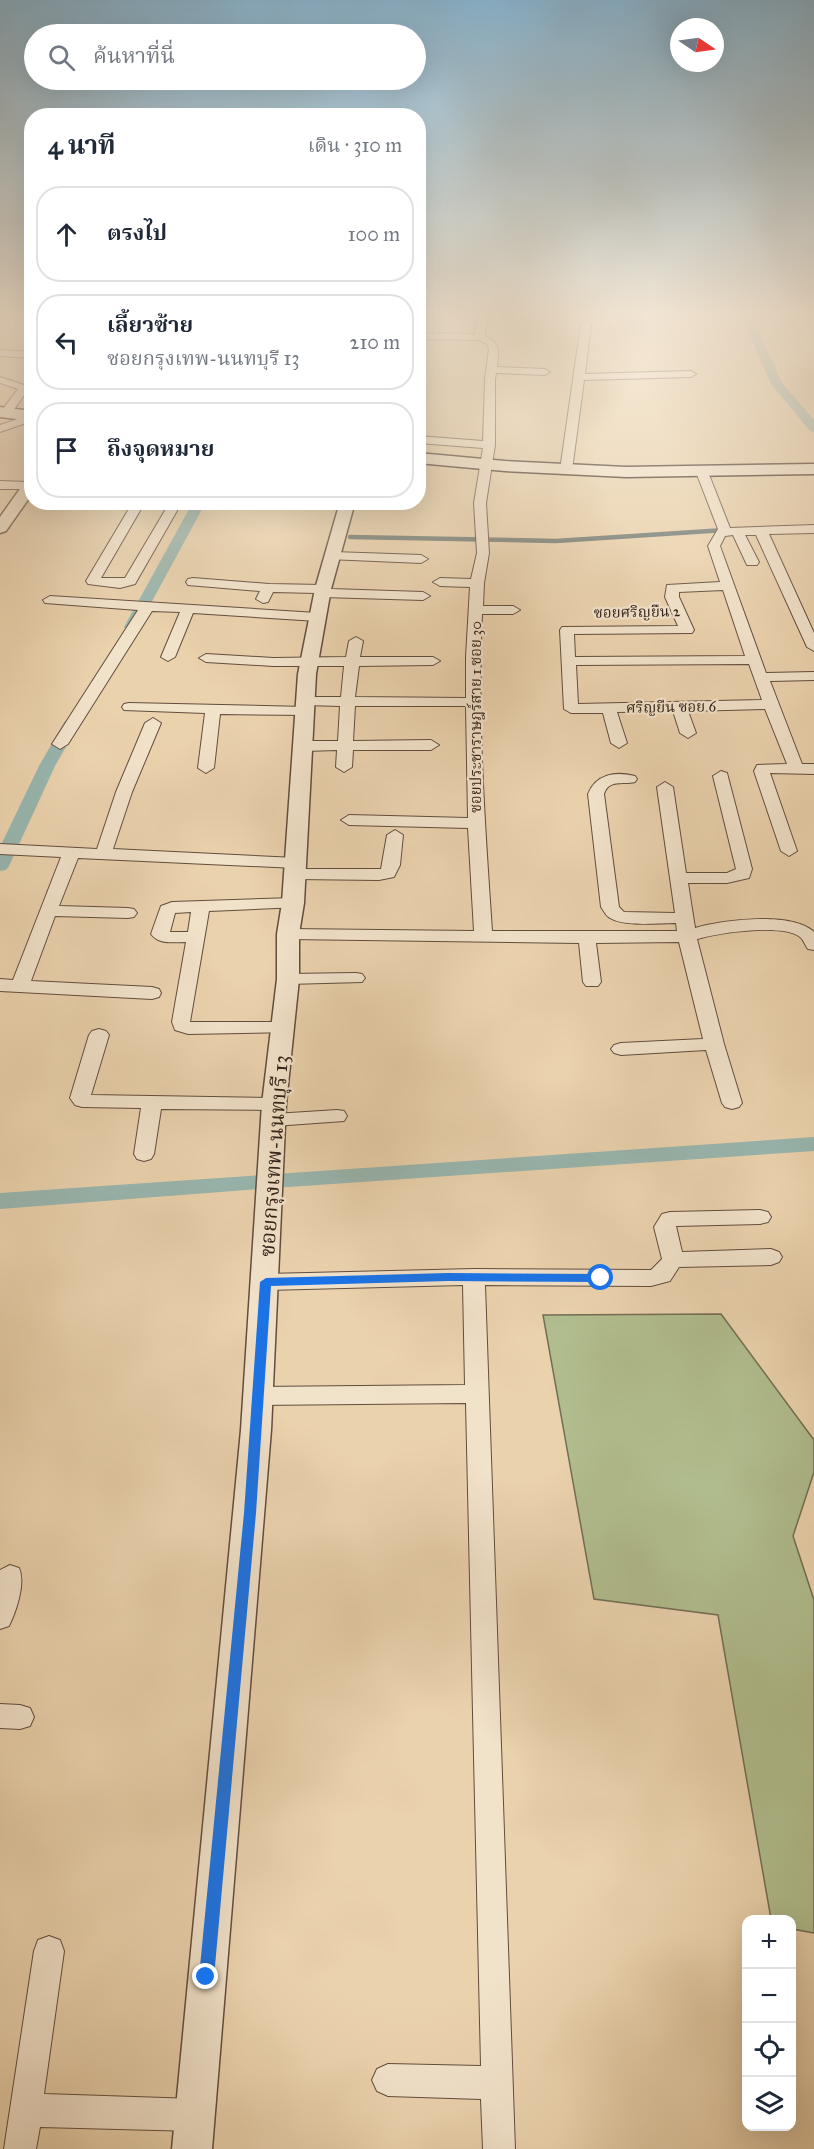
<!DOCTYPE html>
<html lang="th">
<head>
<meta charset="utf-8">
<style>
	body { margin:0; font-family:"IM FELL Great Primer","Noto Serif Thai",serif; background:#f2f2f3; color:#1f2937 }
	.controls { position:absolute; right:18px; bottom:18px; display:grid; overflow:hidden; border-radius:12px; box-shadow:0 6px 24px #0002 }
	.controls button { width:54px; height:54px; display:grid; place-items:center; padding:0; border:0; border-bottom:2px solid #e0e1e3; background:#fff; color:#1f2937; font:30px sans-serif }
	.compass { position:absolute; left:670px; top:18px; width:54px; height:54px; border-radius:50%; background:#fff; box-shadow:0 6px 24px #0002; rotate:103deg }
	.stop { position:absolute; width:18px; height:18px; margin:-14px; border:4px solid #1a73e8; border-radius:50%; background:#fff }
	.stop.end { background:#1a73e8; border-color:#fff; box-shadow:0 2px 6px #0008 }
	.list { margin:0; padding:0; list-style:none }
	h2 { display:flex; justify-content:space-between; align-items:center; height:78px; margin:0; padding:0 24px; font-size:26px }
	h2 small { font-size:20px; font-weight:400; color:#747a83 }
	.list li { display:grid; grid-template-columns:39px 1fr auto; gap:18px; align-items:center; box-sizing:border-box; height:96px; margin:0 12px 12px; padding:0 12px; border:2px solid #e0e1e3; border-radius:24px }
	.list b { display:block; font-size:22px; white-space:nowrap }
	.list p { margin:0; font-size:20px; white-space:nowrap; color:#747a83 }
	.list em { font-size:20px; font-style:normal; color:#747a83 }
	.icon { flex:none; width:33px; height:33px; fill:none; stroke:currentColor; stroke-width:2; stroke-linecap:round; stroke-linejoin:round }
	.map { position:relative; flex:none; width:814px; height:2149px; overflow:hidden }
	.search { position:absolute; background:#fff; box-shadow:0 6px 24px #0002; left:24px; top:24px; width:402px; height:66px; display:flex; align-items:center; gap:15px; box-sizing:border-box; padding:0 21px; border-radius:33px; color:#747a83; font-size:22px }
	.panel { position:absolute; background:#fff; box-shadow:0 6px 24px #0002; left:24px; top:108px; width:402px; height:402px; border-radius:24px }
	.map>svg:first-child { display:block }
	.green { fill:#b1bd8e; stroke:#726f54; stroke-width:1.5 }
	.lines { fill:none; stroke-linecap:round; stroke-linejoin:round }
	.stream { stroke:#707a73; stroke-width:4.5 }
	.canal { fill:#98b6af; fill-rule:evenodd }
	.minor-casing { stroke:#624d3e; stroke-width:2 }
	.tertiary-casing { stroke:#624d3e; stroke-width:3 }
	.secondary-casing { stroke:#342119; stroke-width:3 }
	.minor { fill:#f1e2ca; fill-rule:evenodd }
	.tertiary { fill:#f1e2ca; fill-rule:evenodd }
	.secondary { fill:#f1e2ca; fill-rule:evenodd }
	.route { fill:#1a73e8 }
	.labels { text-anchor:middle; stroke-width:4.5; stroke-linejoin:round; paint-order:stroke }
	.far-street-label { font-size:15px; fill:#342119; stroke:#f1e2ca }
	.near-street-label { font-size:21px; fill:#342119; stroke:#f1e2ca }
</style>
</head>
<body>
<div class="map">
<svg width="814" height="2149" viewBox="0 0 814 2149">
	<rect width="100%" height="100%" fill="#ead2ad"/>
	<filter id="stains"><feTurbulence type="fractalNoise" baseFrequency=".00333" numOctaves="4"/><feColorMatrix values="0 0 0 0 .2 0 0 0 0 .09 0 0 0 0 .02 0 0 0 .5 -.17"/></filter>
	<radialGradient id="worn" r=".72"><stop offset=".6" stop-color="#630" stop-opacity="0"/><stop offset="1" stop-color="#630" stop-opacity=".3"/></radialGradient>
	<path class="green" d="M721,1314l93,126v32l-21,64 21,64v333l-22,-4v-9l-21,-1 -53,-304 -124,-16 -51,-284z"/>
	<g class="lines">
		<path class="stream" d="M350,537l206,4 169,-11"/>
		<path class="canal" d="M738,314h11l4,5 29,64 32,37v12l-4,-1 -39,-47 -28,-64z
			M193,502h13l-68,125 -2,3h-10l-2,-3z
			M71,719l8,5 -24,42 -46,100 -3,4 -6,1v-24l39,-81 26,-45z
			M814,1137v14l-554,38 -260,20v-16z"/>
		<g class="minor-casing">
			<path id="minor" d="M478,314h10l-3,22c16,7 14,16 12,31l48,2 5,3 -5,3 -49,-2 -1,6v66l-9,58 3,50 -5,30 -1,23h30l7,4 -7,4h-31c-5,106 3,212 10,317h185l-1,-8c-17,0 -52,4 -66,-5 -4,-2 -6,-7 -9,-11l-13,-113c8,-20 27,-23 47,-18l2,3 -2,3c-13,3 -26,-3 -31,12l15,113 5,5 51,1 -18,-126 8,-5 8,5 13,86h41l9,-4 -23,-93 8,-5 6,2 25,96 -3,9 -22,5h-39l7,45c27,-8 97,-17 119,4v18l-6,-1c-3,-4 -5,-10 -8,-12 -17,-14 -83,-4 -103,2l27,105 18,59 -3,4 -7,2 -7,-2 -3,-4 -16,-53 -85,5 -7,-2 -3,-4 3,-4 7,-2 82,-4 -24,-97 -83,1 5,39 -3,4h-12l-3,-4 -4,-39 -291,-4 -6,-1 -3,-4 3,-4 6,-1 186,2 -6,-103 -119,-3 -8,-5 8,-5 119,3 -2,-112h-111l-2,35 78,-1 8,5 -8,5h-78l-1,17 -8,5 -8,-5 1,-17 -33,1 -8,-5 8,-5h34l2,-35 -34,-1 -7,-4 7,-4h35l3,-31h-71l-67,-4 -7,-4 7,-4 67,4 73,-1 3,-16 7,-4 7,4 -3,16h73l7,4 -7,4 -74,1 -4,31 111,1v-41l4,-70 -30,-1 -7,-4 7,-4 31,1 6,-26 -3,-50 9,-55 -65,-5v-7l65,5 2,-62 4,-30 -2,-5 -9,-4 -60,-1v-6l57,1z
				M586,321l5,3 -6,50 106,-3 5,3 -5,3 -107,3 -12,90 -6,4 -6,-4 21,-146z
				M0,350l32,2v6l-32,-2z
				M0,377l30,10 -20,28 -4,1 -6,-3 18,-24 -18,-6z
				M32,414v7l-32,11v-7z
				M702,468l6,4 22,56 84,-3v8l-45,1 45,99v18l-7,-4 -51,-112h-11l14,27 -2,3h-10l-14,-30 -8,1 -5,10 46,127 48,-1v8l-44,1 32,83h12v10l-44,-1 27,78 -8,5 -8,-5 -27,-80 3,-6 30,-1 -22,-55 -77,2 8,22 -8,5 -8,-5 -7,-22 -56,1 10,31 -8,5 -8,-5 -8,-30h-32l-7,-4 -4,-79 2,-3 116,-1 -13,-29 2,-12 53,-3 -12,-36 10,-17 -22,-57zM723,590l22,66 -170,1 -1,-23 118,-1 2,-3 -15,-33v-5zM749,664l13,36 -184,4 -2,-39z
				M0,481l28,1 4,1v6h-32z
				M133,502h12l-44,76h24l45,-76h12l-47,82 -15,4 -32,-4 -2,-3z
				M333,552l88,3 7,4 -7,4 -93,-4 -2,-3 2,-3z
				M193,578l76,6 54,1 7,4 93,3 7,4 -7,4 -100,-3 -7,-4 -43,-1 -5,10 -5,1 -7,-4 4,-8 -72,-6 -2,-3 2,-3z
				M50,596l267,17 7,4 -7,4 -124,-8 -18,44 -7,4 -7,-4 19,-45 -28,-1 -84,133 -8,5 -8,-5 86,-134 -93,-7 -2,-3z
				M129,703l177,4 7,4 -7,4 -86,-1 -6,54 -8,5 -8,-5 7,-55 -81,-3 -2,-3 2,-3z
				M153,718l8,5 -29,69 -19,57 183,9 8,5 -8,5 -218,-10 -19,48 69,2 6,1 3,4 -3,4 -6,1 -73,-2 -24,65 121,6 7,2 2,4 -2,4 -7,2 -152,-8v-12l13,1 48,-123 -61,-3v-10l97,5 19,-57 29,-69z
				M395,830l8,5 -3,30 -6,12 -15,3 -84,-1 -6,-1 -2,-4 2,-4 6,-1h86l6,-34z
				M293,898l6,1 3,4 -3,4 -90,4 -19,111h94l7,2 2,4 -2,4 -103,2 -13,-4 -3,-8 14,-80c-13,0 -27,3 -35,-8l10,-28 11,-4zM191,912l-3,20h-18l5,-19z
				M356,973l6,1 3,4 -3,4 -74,2 -6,-1 -3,-4 3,-4 6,-1z
				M99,1029l7,2 3,4 -18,60 183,3 7,1 3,5 -3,5 -7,1 -113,-1 -7,45 -3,5 -7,2 -7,-2 -3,-5 7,-46 -59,-1 -7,-2 -5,-7 19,-63 3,-4z
				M337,1110l7,1 3,5 -3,5 -70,5 -7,-1 -3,-5 3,-5 7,-1z
				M760,1210l8,2 3,5 -3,5 -8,2 -84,2 6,26 89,-3 8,3 3,5 -3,5 -8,3 -92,2 -9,14 -19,5 -166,-1 30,864h-32l-2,-50 -93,-3 -11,-5 -5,-11 5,-11 11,-5 93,2 -15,-663 -209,2 -8,-3 -4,-6 4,-6 8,-3 208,-2 -2,-100 -197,5 -8,-2 -3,-6 3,-6 8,-2 208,-5 177,1 11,-11 -8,-32 8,-13 8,-2z
				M10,1565l9,3c7,15 -3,44 -10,58l-9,3v-59z
				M0,1704l20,1 10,3 4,9 -4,9 -10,3 -20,-1z
				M49,1936l11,4 4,11 -20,143 151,5 12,4 4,12 -4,12 -12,4 -155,-4 -4,22h-32l30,-198 4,-11z"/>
		</g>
		<g class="tertiary-casing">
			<path id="tertiary" d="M32,478v16l-26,37 -6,2v-16l27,-38z
				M340,502h15l-24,87 -15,85 -12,229 -5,31v45l-13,125 -15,326 -59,719h-40l69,-719 21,-326 15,-125v-45l5,-31 16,-229 17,-85z"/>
		</g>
		<g class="secondary-casing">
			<path id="secondary" d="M0,407l32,4v10l-32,-4z
				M418,453l87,8 121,6 188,-3v10l-188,3 -121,-6 -87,-8z"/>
		</g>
		<use href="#minor" class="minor"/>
		<use href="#tertiary" class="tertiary"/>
		<use href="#secondary" class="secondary"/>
	</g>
	<linearGradient id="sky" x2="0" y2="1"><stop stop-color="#88b5d1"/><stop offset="0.51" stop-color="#f6ebda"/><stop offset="1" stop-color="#f6ebda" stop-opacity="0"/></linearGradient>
	<rect width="814" height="615" fill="url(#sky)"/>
	<path class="route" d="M448,1273l153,1 5,4 -5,4 -153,-1 -177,5 -15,227 -42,464 -2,5 -6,3 -5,-3 -2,-5 45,-464 16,-231 6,-4z"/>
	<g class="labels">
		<g class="far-street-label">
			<text transform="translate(637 612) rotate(-1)" y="5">ซอยศริญยืน 2</text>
			<text transform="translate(671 707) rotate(-1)" y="5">ศริญยืน ซอย 6</text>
			<text transform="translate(476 717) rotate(-90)" y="5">ซอยประชาราษฎร์สาย 1 ซอย 30</text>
		</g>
		<g class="near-street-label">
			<text transform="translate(274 1156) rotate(-86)" y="7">ซอยกรุงเทพ-นนทบุรี 13</text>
		</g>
	</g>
	<rect width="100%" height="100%" filter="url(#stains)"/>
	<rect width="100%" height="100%" fill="url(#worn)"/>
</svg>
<div class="controls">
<button>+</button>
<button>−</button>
<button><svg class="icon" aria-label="locate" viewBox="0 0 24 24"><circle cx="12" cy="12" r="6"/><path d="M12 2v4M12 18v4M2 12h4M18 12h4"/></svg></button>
<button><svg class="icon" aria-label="layers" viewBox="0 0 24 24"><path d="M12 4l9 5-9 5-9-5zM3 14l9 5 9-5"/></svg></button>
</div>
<svg class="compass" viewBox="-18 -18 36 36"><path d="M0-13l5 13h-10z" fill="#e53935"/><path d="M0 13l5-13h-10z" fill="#747a83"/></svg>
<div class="stop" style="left:601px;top:1278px"></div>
<div class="stop end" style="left:206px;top:1977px"></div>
<div class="search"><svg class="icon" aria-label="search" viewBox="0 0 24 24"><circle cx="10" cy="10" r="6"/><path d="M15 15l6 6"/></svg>ค้นหาที่นี่</div>
<section class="panel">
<h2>4 นาที<small>เดิน · 310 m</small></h2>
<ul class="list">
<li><svg class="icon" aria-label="ahead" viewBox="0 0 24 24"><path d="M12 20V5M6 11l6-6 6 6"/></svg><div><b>ตรงไป</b></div><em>100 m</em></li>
<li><svg class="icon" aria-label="left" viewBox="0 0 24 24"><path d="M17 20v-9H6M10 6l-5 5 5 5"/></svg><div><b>เลี้ยวซ้าย</b><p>ซอยกรุงเทพ-นนทบุรี 13</p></div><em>210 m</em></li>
<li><svg class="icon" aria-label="arrive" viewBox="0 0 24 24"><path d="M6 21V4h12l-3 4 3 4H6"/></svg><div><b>ถึงจุดหมาย</b></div></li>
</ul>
</section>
</div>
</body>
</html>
